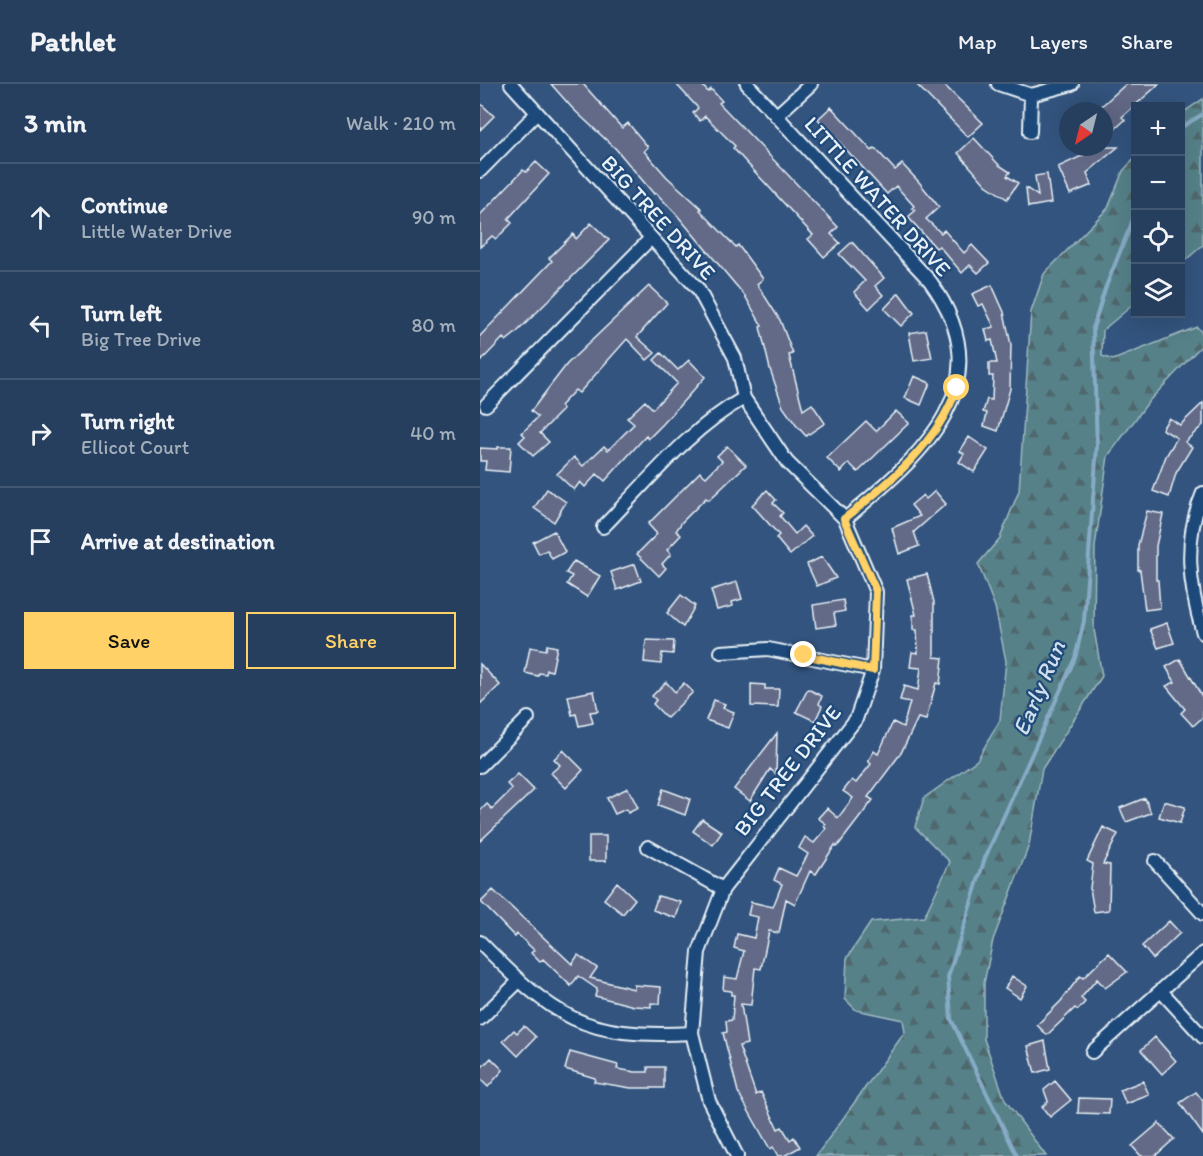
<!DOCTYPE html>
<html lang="en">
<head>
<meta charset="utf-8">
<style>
	body { margin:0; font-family:Itim,sans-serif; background:#2e4664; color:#f1f3f6 }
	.controls { position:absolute; right:18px; top:18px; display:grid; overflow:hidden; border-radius:0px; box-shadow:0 6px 24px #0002 }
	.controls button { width:54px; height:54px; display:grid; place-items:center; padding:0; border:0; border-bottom:2px solid #425873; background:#263f5e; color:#f1f3f6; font:30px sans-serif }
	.compass { position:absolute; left:579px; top:18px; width:54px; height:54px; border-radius:50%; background:#263f5e; box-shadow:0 6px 24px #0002; rotate:215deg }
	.stop { position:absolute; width:18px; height:18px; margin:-14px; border:4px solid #ffd166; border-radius:50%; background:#fff }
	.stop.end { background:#ffd166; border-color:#fff; box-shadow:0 2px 6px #0008 }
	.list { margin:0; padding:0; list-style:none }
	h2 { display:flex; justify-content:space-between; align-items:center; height:78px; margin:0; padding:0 24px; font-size:26px }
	h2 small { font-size:20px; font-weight:400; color:#a4afbc }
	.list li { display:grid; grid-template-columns:39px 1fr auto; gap:18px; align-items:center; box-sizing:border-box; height:108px; padding:0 24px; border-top:2px solid #425873 }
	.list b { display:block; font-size:22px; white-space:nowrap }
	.list p { margin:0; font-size:20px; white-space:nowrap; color:#a4afbc }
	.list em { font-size:20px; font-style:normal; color:#a4afbc }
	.actions { display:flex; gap:12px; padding:18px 24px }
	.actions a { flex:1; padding:14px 0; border:2px solid #ffd166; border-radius:0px; text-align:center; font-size:21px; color:#ffd166 }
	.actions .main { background:#ffd166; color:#111 }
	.icon { flex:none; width:33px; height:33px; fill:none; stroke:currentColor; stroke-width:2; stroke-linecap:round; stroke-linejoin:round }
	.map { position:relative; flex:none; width:723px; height:1072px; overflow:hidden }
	header { display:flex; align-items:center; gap:36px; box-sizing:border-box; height:84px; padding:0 30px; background:#263f5e; border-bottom:2px solid #425873 }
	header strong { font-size:28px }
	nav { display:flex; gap:33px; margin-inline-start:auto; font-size:21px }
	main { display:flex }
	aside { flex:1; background:#263f5e }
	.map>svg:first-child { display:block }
	.forest { fill:url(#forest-firs); stroke:#9fb9c0; stroke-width:1.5 }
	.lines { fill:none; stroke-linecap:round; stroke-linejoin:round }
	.stream { stroke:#87abc5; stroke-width:4 }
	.building { fill:#636a87; stroke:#e8f1f8; stroke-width:1.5 }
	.street-casing { stroke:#e8f1f8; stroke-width:16 }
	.street { stroke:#1f4a7a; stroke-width:12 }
	.route { stroke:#ffd166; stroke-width:8 }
	.labels { text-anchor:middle; stroke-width:4.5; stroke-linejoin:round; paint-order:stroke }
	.street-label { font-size:22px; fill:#e8f1f8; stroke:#1f4a7a }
	.water-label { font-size:24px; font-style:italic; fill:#d0dfeb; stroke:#1f4a7a }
</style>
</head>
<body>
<header>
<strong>Pathlet</strong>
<nav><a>Map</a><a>Layers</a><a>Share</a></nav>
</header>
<main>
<aside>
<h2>3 min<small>Walk · 210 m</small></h2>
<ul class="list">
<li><svg class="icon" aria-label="ahead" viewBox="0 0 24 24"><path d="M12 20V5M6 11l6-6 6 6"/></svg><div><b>Continue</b><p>Little Water Drive</p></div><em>90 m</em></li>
<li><svg class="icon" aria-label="left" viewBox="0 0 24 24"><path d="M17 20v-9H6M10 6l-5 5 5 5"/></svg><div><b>Turn left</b><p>Big Tree Drive</p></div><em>80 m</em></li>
<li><svg class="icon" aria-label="right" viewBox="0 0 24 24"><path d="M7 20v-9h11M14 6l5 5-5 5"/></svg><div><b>Turn right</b><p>Ellicot Court</p></div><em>40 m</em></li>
<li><svg class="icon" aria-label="arrive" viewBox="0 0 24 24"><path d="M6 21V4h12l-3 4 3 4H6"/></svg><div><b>Arrive at destination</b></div></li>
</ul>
<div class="actions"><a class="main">Save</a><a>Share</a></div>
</aside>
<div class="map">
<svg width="723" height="1072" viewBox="0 0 723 1072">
	<defs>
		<pattern id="forest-firs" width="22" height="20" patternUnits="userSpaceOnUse" patternTransform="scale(1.5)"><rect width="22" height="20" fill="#568189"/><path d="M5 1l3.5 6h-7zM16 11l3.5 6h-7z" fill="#4f676d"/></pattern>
	</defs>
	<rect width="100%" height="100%" fill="#33547e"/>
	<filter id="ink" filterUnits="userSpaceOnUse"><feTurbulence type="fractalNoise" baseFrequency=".0167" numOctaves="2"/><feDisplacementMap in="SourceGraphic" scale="12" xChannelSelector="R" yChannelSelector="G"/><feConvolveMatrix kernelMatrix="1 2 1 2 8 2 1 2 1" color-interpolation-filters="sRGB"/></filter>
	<g filter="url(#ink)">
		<path class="forest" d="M723,15v146l-22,19v-150z
			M655,74v145l-32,27 -1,26 11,4 84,-33 6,7v10l-54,57 -41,55 -13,91 -1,82 8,47 -60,93 -13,76 -36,95 -9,43v56l21,61 41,56h-230l89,-124 -2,-12 -47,-10 -11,-11 2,-41 24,-36 53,-5 26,-55 -35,-35 9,-29 53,-38 23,-40 6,-59 -11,-54 -17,-43 22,-26 19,-47 12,-179 13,-38 64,-66 15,-37z"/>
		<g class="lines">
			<path class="stream" d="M700,44l23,-14
				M537,1072l-66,-137 -3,-42 37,-119 90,-200 9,-37 13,-175 -4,-118 12,-39 31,-77"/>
		</g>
		<path class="building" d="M71,0h32l39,44 6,-5 20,24 -4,4 23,26 35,32 -2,1 25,26 11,11 2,-2 25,34 -6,5 23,36 13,34 -4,1 14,55 9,-6 13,19 -19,13 -10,-11 -13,-18 -13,-38 -10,-42 2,-1 -17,-30 -68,-81 -21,-22 -2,1 -38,-45 -43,-40z
			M196,0h25l7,8 3,-3 11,12 -3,2 119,124 -7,7 9,9 -16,14 -16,-18 5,-4 -80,-87 2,-2 -30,-30 -5,5 -7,-8 5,-5z
			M436,0h27l40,39 -15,14z
			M646,0h33l-37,33 3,3 -21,19v-28h-8z
			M0,19l14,13 -14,14z
			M351,23l41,44 3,-3 20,22 7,-6 17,18 20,25 -13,12 15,14 3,-3 20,23 8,-8 17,18 -11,10 -8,-8 -8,8 -23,-27 -3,2 -28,-31 7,-6 -3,-3 2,-2 -18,-20 -9,8 -69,-75z
			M494,54l25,27 11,7 -3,4 11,7 -11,16 -21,-14 -28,-32z
			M597,63h41l-31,26 5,12 -22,9 -12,-27 26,-12z
			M56,78l13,12 -41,45 4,4 -16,16 -4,-3 -12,11v-32l43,-45 3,2z
			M567,90l4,29 -23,4 -2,-19 12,8 -3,-20z
			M111,139l18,17 -93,93 -10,8 -3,-3 -23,24v-26l72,-75 -3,-3 24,-24 3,5z
			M372,158l32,36 -9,8 8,9 -14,14 -15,-17 11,-11 -26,-27z
			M512,201l12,27 7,33 -1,44 -12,42 -14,-5 3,-13 -4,-1 4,-13 5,1 1,-24h-4v-13h8l-5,-23 -4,1 -3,-12 9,-2 -11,-23 -5,2 -6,-12z
			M169,202l18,17 -30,34 18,16 -8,7 -20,-21 -48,54 -4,-3 -15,16 3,4 -23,23 9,9 -16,14 -14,-14 6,-6 -3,-3 16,-16 -7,-6 36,-47z
			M419,209l15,20 -13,13 -17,-17z
			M446,246l6,28 -18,3 -5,-28z
			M181,269l17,17 11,-10 16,17 -42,47 -15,15 -2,-3 -41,45 -8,-7 -12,13 -5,-5 -6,8 -17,-16 17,-17 9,9 21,-20 4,4 26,-26 -7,-6 18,-17 8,8 24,-26 -23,-23z
			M434,292l16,7 -9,22 -16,-7z
			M723,319v22l-18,17 7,5 -16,26 -7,24 -16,-6 13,-35 11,-18 -15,-9 7,-11 11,7z
			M416,327l13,12 -51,49 -9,-9 -8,9 -14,-14 39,-37 10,10z
			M489,353l19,13 -14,22 -15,-10 5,-8 -4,-3z
			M247,362l19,19 -37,35 -3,-2 -24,24 -6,9 5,4 -14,15 4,4 -9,10 4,4 -7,8 -22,-22 20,-20 -9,-10 52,-52 6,5 16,-16 -5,-5z
			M18,363h13l-2,25 -24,-2 1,-9h-6v-13l18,1z
			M67,405l19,13 -12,20 -20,-14z
			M287,406l9,10 -3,3 10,10 -3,3 15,18 8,-8 9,10 -22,19 -14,-17 3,-3 -27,-30z
			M455,407l11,13 -32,28 5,14 -20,8 -7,-26 28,-12 -9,-11 12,-10 3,4z
			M667,427l16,3 -7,32v34h2l2,28 -15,2 -5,-40h-2v-25z
			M74,447l11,21 -13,7 -5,-9 -8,4 -6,-12z
			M342,473l14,21 -19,8 -10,-22z
			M94,477l26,15 -13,21 -20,-13 5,-8 -6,-3z
			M155,480l6,17 -24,9 -6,-18z
			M447,490l7,28v55l9,1 -3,26 -4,-1 -10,37 -8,-2 -17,35 -33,44 5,3 -36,47 -2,-2 -19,29 -6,-3 -15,33 -9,-5 -7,34 -10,-2 -8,38 -6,-1 -4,37 -10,-1 6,40 -8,2 17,49 5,-3 17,37 4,-2 8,13 4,-3 6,10 -16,9h-6l-5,-9 -3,2 -32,-57 -15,-59 4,-1 -1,-11 6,-1 2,-25h-3v-4l-8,-1 1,-13 13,2 7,-28 -10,-3 3,-14 17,4 4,-21 -10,-2 3,-13 22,5 9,-23 -8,-4 5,-12 17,8 12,-22 -9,-6 6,-11 9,6 12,-14 -2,-3 2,-2 -8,-6 9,-10 11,10 15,-20 -10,-7 9,-11 4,3 15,-19 -3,-3 6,-10 4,3 15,-32 10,5 7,-25 -10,-2 4,-14 14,4 3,-22 -11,-1 2,-15 6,1 -1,-23h-4v-15h3l-9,-36z
			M257,498l5,17 -10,3 1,4 -16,4 -6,-20z
			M201,511l14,11 -12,21 -16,-14z
			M363,516l2,11 -11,2 2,12 -20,3 -3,-23z
			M687,539l7,20 -16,5 -8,-19z
			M166,556l28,1 -1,13 -11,-1 -1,11 -17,-2z
			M67,561l10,2 -5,24 -5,-1 -1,4 -7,-1 -1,3 -13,-3 5,-26 16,3z
			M700,575l23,39v19l-10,9 -12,-13 4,-4 -19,-23 9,-4 -9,-15z
			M0,580l20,21 -20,19z
			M186,598l9,10 9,-9 9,9 -26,26 -14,-14 3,-4 -4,-4z
			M271,600l14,1v4h14l-1,18 -27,-1z
			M328,605l14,7 -3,8 3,2 -7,15 -19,-9z
			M114,607l4,20 -8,1 3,11 -14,3 -3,-12 -4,1 -4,-19z
			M234,616l11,4 -2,4 11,4 -6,16 -22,-8z
			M297,649l-1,41 -6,-5 -20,32 -16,-12z
			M83,666l20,20 -17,18 -15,-15 9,-8 -6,-6z
			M38,690l16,16 -54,51v-30l7,-7 5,5 20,-20 -5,-5z
			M148,704l10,20 -10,5 -2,-4 -11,5 -8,-16z
			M183,705l27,10 -5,16 -27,-10z
			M665,714l6,15 -25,9 -6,-14z
			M684,717l21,6 -5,16 -21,-6z
			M222,735l20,13 -9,13 -20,-14z
			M623,743l15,7 -15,30 7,1 -1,45 -15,2 -4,-24 3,-24 -6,-3z
			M109,752h17v25h-17z
			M137,798l18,17 -12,15 -19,-15z
			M13,806l79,74 6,-9 19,13 -7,10 44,11v-4l27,2 -1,17 -9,-1v4l-17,-1 -39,-10 2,-7 -19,-13 -7,10 -28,-27 -3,3 -9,-9 3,-3 -17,-16 -2,3 -34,-35z
			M178,812l23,6 -5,16 -23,-8z
			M689,837l11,12 -27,26 -11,-13z
			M629,869l18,19 -22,16 -8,-9 -16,19 4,4 -7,8 -3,-2 -28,27 -10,-10 24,-24 19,-25 3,2z
			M532,892l15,10 -7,12 -15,-10z
			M44,942l12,11 -18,19 -15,-15 11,-11 3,3z
			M675,953l21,24 -14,13 -21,-24z
			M565,957l5,28 -15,4 -7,-27z
			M90,968l48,13 -1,4 18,3h13v-5h16v21h-33l-37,-6 1,-4 -30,-9z
			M11,974l12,12 -15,17 -8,-8v-10z
			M575,997l16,19 -21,17 -8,-10 6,-6 -4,-11z
			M663,997l6,14 -23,9 -6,-14z
			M716,1008l7,9v34l-23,-32z
			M599,1014l31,1 -1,15 -31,-1z
			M679,1039l15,16 -19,17h-14l-9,-10z"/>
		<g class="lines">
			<g class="street-casing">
				<path id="street" d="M31,0l187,205 37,69 9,40 43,64 58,57 31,73 -3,78 -17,49 -133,170 -24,63 -7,81 17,68 28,55
					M267,0l183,197c75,104 -7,173 -85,238
					M518,0l33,11 41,-11
					M296,32l35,-32
					M550,48l1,-37
					M0,87l57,-58
					M6,321l165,-167
					M723,409c-20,46 -14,93 0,140
					M123,443c44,-45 86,-98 141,-129
					M241,568l47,-3 105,21
					M0,682l48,-48
					M168,763l75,42
					M675,777l48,53
					M0,858c75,76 103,97 212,91
					M681,907l42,46
					M0,935l39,-38
					M612,968l111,-99"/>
			</g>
			<use href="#street" class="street"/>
		</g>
	</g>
	<g class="lines" filter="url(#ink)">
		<path class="route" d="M324,571l69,15 3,-79 -32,-72c44,-35 94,-76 113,-131"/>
	</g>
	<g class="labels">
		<g class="street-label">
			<text transform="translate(398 112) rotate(48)" y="8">LITTLE WATER DRIVE</text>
			<text transform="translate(179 133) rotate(48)" y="8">BIG TREE DRIVE</text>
			<text transform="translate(307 686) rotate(-52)" y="8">BIG TREE DRIVE</text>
		</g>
		<g class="water-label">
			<text transform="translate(559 604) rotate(-67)" y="8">Early Run</text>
		</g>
	</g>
</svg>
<div class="controls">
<button>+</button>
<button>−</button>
<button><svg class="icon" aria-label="locate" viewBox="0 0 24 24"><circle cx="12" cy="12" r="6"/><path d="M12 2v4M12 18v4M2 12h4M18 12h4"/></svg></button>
<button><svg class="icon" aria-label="layers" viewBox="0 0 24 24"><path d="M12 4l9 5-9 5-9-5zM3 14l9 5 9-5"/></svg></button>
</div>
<svg class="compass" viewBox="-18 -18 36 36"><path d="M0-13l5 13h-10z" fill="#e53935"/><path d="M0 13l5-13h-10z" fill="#a4afbc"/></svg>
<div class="stop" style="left:477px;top:304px"></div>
<div class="stop end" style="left:324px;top:571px"></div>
</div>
</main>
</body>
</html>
